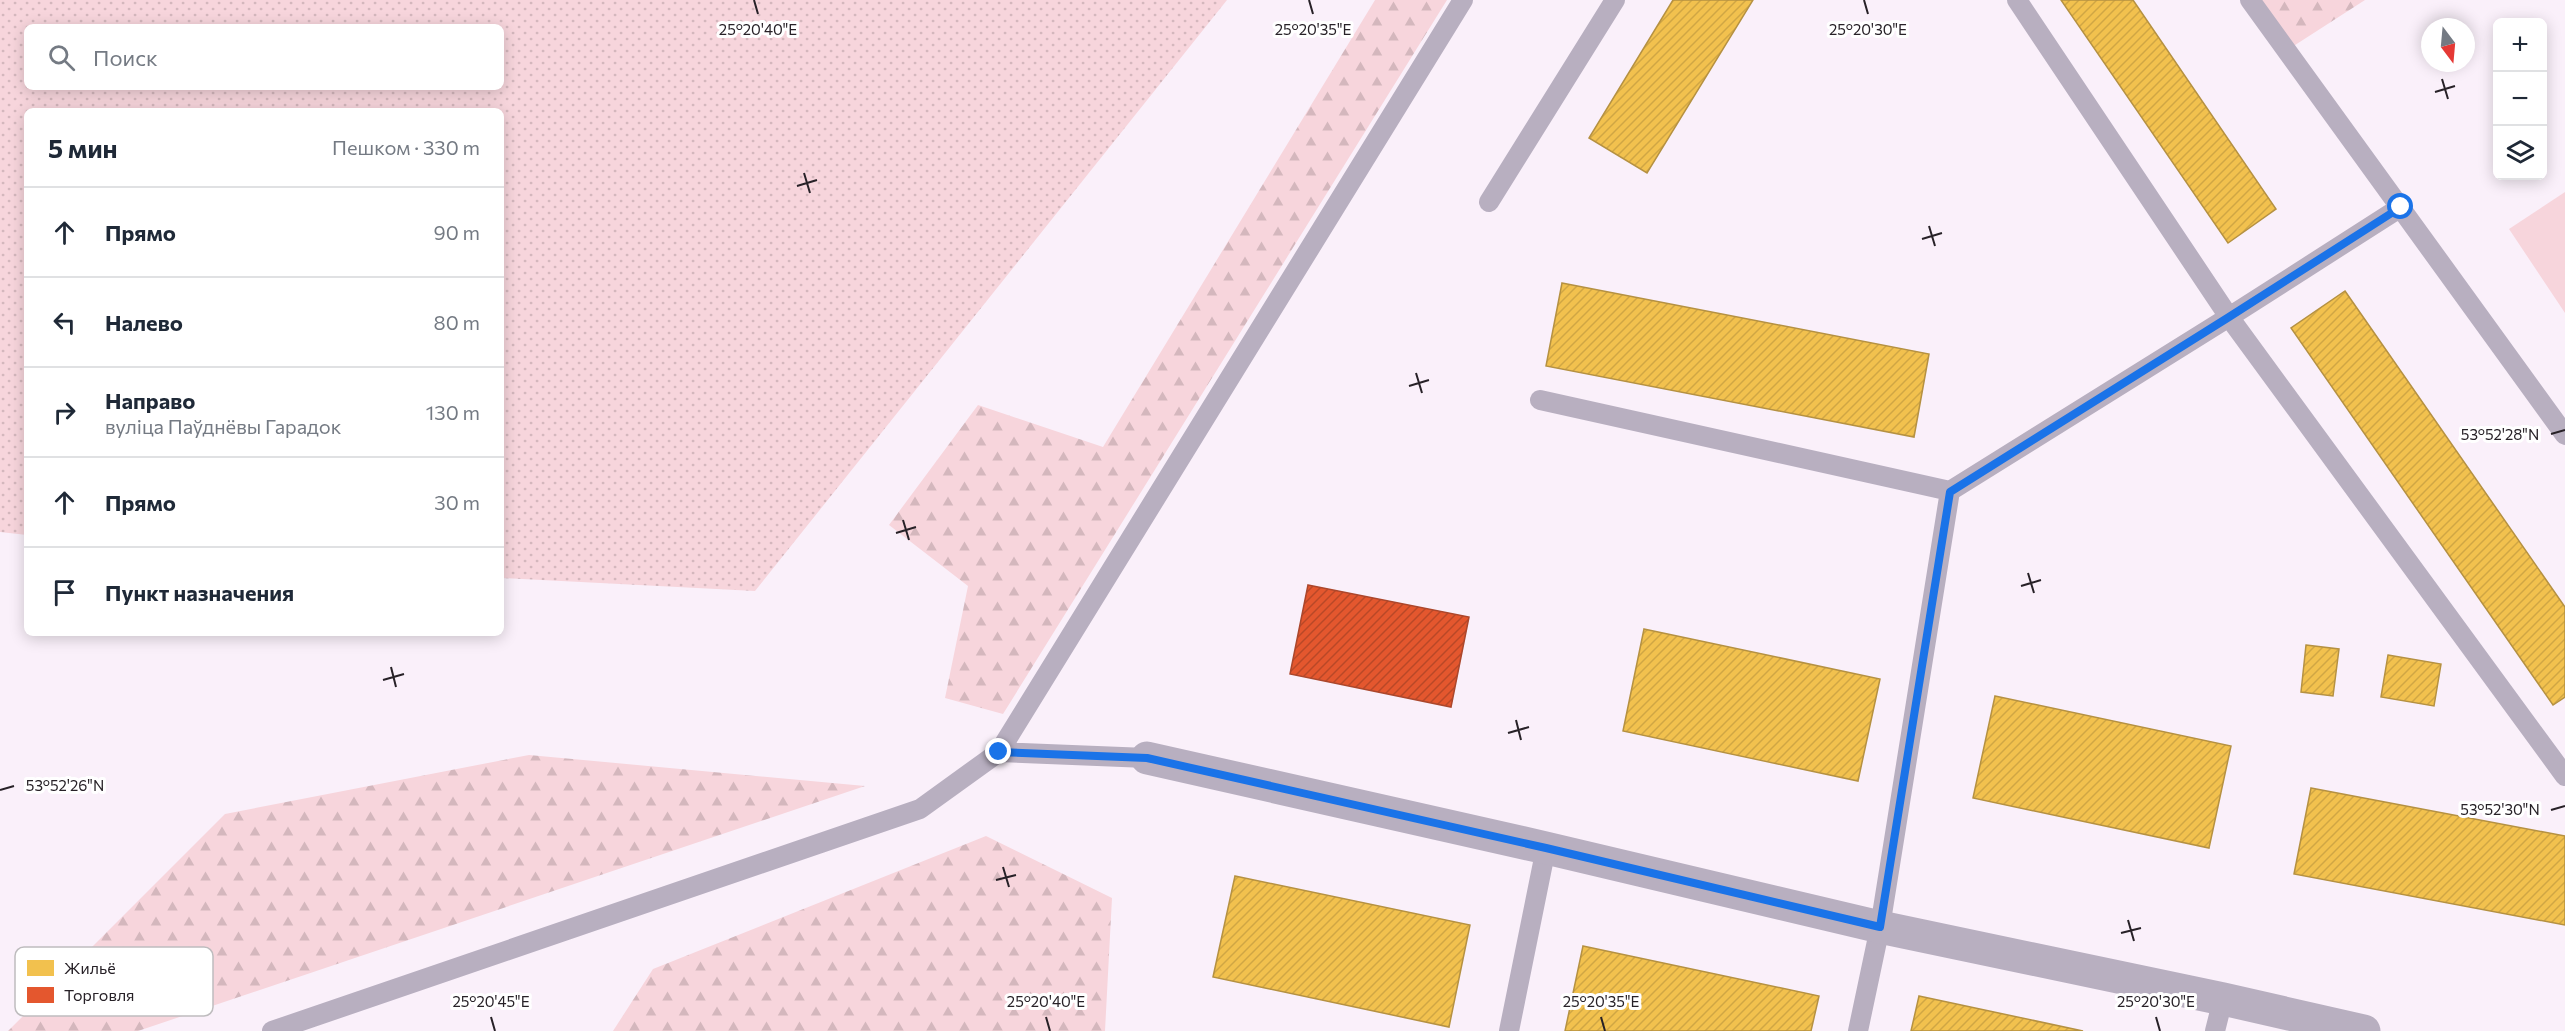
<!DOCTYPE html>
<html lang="ru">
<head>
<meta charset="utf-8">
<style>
	body { margin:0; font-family:Commissioner,sans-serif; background:#f6f6f7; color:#1f2937 }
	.controls { position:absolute; right:18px; top:18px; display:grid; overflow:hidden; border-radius:9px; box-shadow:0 3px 15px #0003 }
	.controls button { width:54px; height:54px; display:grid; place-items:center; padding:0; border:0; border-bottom:2px solid #e0e1e3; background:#fff; color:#1f2937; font:30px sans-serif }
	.compass { position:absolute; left:2421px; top:18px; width:54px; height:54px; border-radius:50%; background:#fff; box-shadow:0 3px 15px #0003; rotate:164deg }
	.stop { position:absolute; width:18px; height:18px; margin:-14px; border:4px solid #1a73e8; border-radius:50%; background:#fff }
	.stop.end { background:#1a73e8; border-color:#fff; box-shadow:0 2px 6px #0008 }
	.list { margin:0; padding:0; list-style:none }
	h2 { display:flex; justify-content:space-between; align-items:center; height:78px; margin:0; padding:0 24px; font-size:26px }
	h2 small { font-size:20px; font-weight:400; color:#747a83 }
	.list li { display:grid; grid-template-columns:39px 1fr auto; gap:18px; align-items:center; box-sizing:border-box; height:90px; padding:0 24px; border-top:2px solid #e0e1e3 }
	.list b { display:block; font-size:22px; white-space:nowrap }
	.list p { margin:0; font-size:20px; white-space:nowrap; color:#747a83 }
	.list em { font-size:20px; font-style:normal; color:#747a83 }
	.icon { flex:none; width:33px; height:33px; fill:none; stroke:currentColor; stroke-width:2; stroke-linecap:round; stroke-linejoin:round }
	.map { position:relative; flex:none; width:2565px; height:1031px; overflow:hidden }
	.search { position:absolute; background:#fff; box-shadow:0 3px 15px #0003; left:24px; top:24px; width:480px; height:66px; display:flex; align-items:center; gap:15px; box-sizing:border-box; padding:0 21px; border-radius:9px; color:#747a83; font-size:22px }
	.panel { position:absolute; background:#fff; box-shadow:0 3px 15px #0003; left:24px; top:108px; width:480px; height:528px; border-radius:9px }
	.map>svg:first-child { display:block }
	.grass { fill:url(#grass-dots); fill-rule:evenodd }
	.forest { fill:url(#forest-firs) }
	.park { fill:#f7d5dc }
	.homes { fill:url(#homes-hatch); stroke:#b59142; stroke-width:1.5 }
	.shops { fill:url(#shops-hatch); stroke:#ab472c; stroke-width:1.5 }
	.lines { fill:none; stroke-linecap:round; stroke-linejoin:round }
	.service { stroke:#b8afc0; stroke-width:20 }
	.minor { stroke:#b8afc0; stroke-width:33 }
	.route { stroke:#1a73e8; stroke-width:8 }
	.ticks { fill:none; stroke:#272127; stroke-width:2 }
	.key { fill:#fff; stroke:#bebcbe; stroke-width:1.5 }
	.key-label { font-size:16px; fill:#272127 }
	.ticks-label { font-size:15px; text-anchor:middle; fill:#272127; stroke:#fff; stroke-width:6; stroke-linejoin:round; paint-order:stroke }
</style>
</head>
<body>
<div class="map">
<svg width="2565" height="1031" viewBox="0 0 2565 1031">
	<defs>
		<pattern id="grass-dots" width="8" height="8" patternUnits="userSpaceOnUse" patternTransform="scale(1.5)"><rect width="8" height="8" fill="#f7d5dc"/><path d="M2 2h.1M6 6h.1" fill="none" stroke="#d4b7bd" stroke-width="1.8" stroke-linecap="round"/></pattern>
		<pattern id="forest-firs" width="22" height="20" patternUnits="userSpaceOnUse" patternTransform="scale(1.5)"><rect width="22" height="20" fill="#f7d5dc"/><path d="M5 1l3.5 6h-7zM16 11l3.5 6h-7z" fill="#d4b7bd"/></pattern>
		<pattern id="homes-hatch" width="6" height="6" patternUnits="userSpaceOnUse" patternTransform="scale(1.5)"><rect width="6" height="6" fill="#f2c14e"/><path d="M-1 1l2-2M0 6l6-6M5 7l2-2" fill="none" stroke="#d0a644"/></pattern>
		<pattern id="shops-hatch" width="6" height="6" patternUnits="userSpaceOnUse" patternTransform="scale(1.5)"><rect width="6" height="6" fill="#e4572e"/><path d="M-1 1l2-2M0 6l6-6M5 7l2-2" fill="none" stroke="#b94827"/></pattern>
	</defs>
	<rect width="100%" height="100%" fill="#faf0fa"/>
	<path class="grass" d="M0,0h1227l-472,591 -254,-13v-467h-474v424l-27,-3zM27,27h474v60h-474z"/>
	<path class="forest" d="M1375,0h72l-444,714 -58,-16 23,-112 -79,-61 89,-120 125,42z
		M2259,0h106l-73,47z
		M529,755l336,31 -727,245h-130l217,-217z
		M986,836l126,62 -7,133h-492l40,-62z"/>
	<path class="park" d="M2565,192v121l-56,-84z"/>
	<path class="homes" d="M1673,0h80l-106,173 -58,-35z
		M2061,0h72l143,209 -48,34z
		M1562,283l367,71 -15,83 -368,-71z
		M2345,291l220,316v90l-12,8 -262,-377z
		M1644,629l236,50 -22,102 -235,-50z
		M2306,645l33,4 -6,47 -32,-4z
		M2388,655l53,9 -7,42 -53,-9z
		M1995,696l236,50 -22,102 -236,-50z
		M2311,788l254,48v89l-271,-51z
		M1235,876l235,49 -21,102 -236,-50z
		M1583,946l236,50 -8,35h-246z
		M1919,996l164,35h-172z"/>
	<path class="shops" d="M1308,585l161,32 -18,90 -161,-33z"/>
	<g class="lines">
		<path class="service" d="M2017,0l212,317 336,459
			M2250,0l315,435
			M1489,202l126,-202
			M1540,400l410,91 279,-174 172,-110
			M999,752l464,-752
			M272,1031l648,-222 79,-57 148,6
			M1509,1031l37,-183
			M1858,1031l22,-104 70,-436
			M2215,1031l8,-32"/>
		<path class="minor" d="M1147,758l399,90 334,79 343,72 141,32"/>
	</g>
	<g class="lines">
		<path class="route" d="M999,752l148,6 399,90 334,79 70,-435 279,-175 172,-110"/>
	</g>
	<path class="ticks" d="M754,0l4,14M1309,0l4,14M1864,0l4,14M2442,79l6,20M2435,92l20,-6M804,173l6,20M797,186l20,-6M1929,226l6,20M1922,239l20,-6M1416,373l6,20M1409,386l20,-6M2551,434l14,-4M903,520l6,20M896,533l20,-6M2028,573l6,20M2021,586l20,-6M391,667l5,20M383,680l21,-6M1516,720l5,20M1508,733l21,-6M0,790l14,-4M2551,810l14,-4M1003,867l6,20M996,880l20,-5M2128,920l6,21M2121,933l20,-5M491,1017l4,14M1046,1017l4,14M1601,1017l4,14M2156,1017l4,14"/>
	<rect x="15" y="947" width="198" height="69" rx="9" class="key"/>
	<rect x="27" y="960" width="27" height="16" fill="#f2c14e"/>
	<rect x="27" y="987" width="27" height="16" fill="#e4572e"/>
	<g class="key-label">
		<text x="64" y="974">Жильё</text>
		<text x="64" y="1001">Торговля</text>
	</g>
	<g class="ticks-label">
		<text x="758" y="35">25°20'40"E</text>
		<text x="1313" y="35">25°20'35"E</text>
		<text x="1868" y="35">25°20'30"E</text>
		<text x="2500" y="440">53°52'28"N</text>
		<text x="65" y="791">53°52'26"N</text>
		<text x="2500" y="815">53°52'30"N</text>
		<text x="491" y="1007">25°20'45"E</text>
		<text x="1046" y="1007">25°20'40"E</text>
		<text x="1601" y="1007">25°20'35"E</text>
		<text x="2156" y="1007">25°20'30"E</text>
	</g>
</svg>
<div class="controls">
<button>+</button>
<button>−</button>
<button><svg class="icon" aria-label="layers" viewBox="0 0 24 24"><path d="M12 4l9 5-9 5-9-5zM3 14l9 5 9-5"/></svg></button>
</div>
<svg class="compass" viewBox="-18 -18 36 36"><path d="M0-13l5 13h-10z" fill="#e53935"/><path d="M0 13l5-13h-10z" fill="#747a83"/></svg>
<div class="stop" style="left:2401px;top:207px"></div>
<div class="stop end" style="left:999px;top:752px"></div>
<div class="search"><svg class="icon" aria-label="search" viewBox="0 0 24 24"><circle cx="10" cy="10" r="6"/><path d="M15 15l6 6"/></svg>Поиск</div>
<section class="panel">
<h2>5 мин<small>Пешком · 330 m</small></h2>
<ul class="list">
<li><svg class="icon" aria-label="ahead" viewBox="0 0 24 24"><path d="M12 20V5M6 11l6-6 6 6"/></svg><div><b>Прямо</b></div><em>90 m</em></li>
<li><svg class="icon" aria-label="left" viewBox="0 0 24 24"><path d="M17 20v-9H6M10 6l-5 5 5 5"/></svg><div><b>Налево</b></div><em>80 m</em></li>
<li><svg class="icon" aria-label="right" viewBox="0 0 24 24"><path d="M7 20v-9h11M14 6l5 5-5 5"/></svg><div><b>Направо</b><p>вуліца Паўднёвы Гарадок</p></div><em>130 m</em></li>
<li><svg class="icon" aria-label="ahead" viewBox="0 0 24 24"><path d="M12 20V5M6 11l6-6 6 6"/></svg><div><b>Прямо</b></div><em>30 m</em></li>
<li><svg class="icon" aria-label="arrive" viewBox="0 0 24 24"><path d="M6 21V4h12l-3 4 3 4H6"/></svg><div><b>Пункт назначения</b></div></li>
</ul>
</section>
</div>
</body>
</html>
